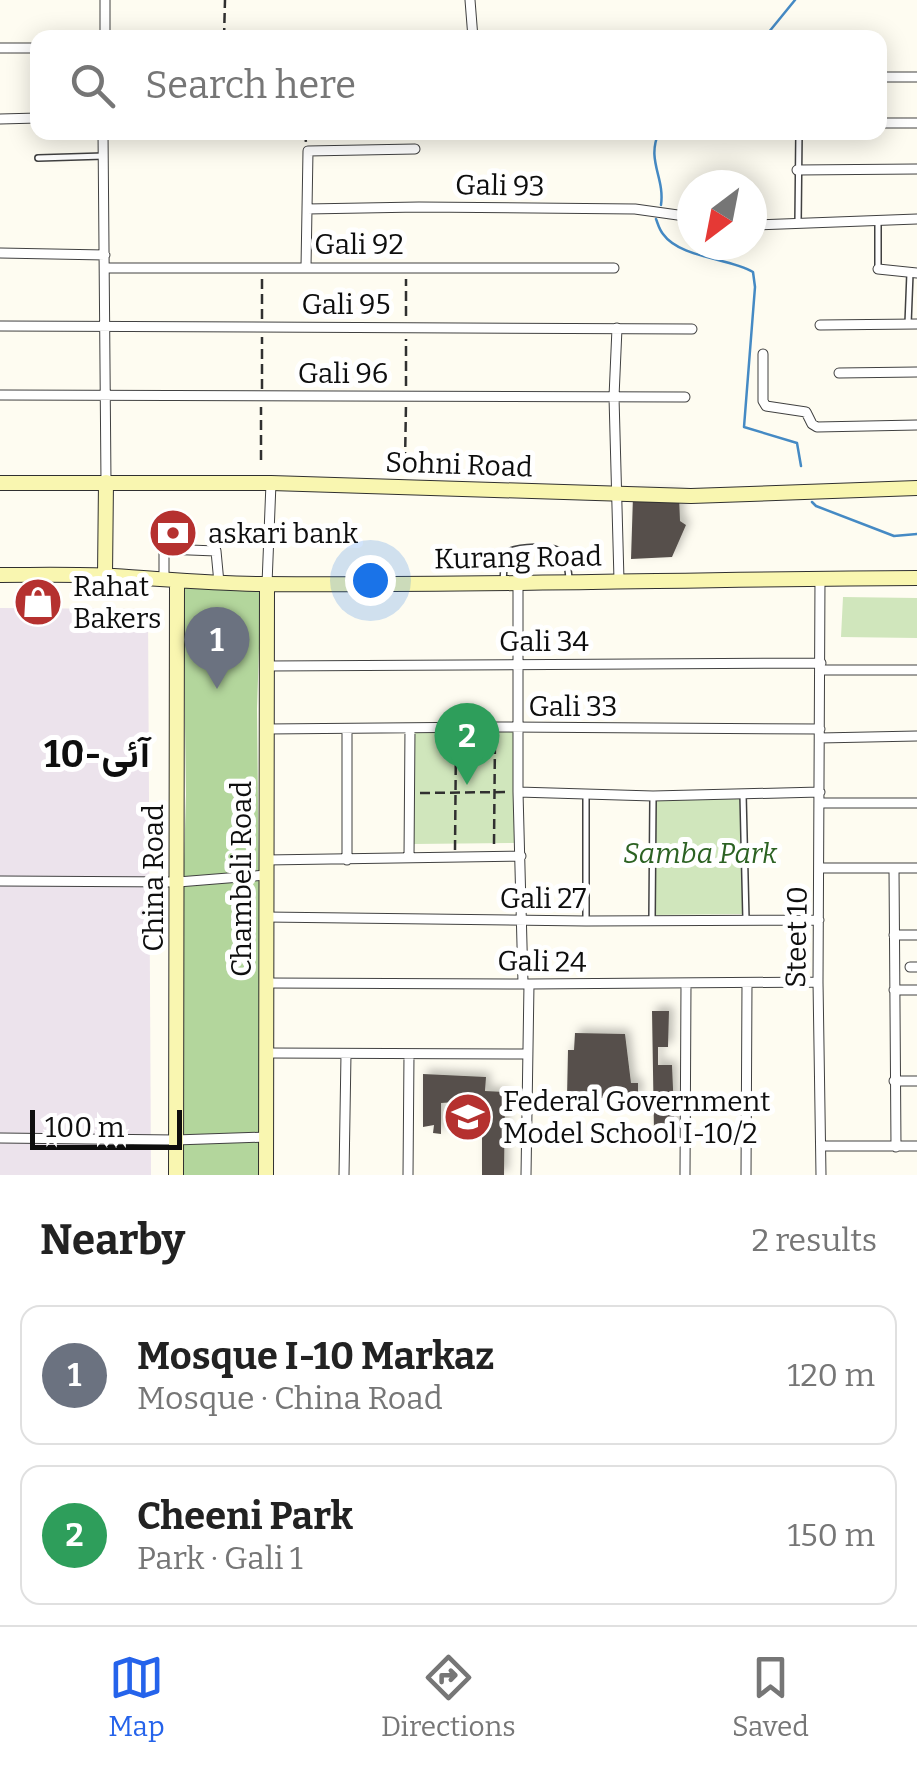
<!DOCTYPE html>
<html lang="en">
<head>
<meta charset="utf-8">
<style>
	body { margin:0; font-family:Bitter,Vazirmatn,serif; background:#f6f6f6; color:#222 }
	.compass { position:absolute; left:677px; top:170px; width:90px; height:90px; border-radius:50%; background:#fff; box-shadow:0 5px 25px #0003; rotate:212deg }
	.scale { position:absolute; left:30px; bottom:25px; width:152px; box-sizing:border-box; padding-left:10px; border:5px solid #0e0e0e; border-top:0; font-size:28px; line-height:35px; white-space:nowrap; color:#0e0e0e; -webkit-text-stroke:8px #fff; paint-order:stroke }
	.you { position:absolute; left:370px; top:580px; width:35px; height:35px; margin:-25px; border:8px solid #fff; border-radius:50%; background:#1a73e8; box-shadow:0 0 0 15px #1a73e833 }
	.badge { display:grid; place-items:center; width:65px; height:65px; border-radius:50%; background:#2563eb; color:#fff; font-size:32px; font-weight:700 }
	.pin { position:absolute; translate:-50% -82px; filter:drop-shadow(0 2px 5px #0008) }
	.pin::after { content:''; position:absolute; top:52px; width:35px; height:30px; background:inherit; clip-path:polygon(0 0,100% 0,50% 100%) }
	.list { margin:0; padding:0; list-style:none }
	h2 { display:flex; justify-content:space-between; align-items:center; height:130px; margin:0; padding:0 40px; font-size:42px }
	h2 small { font-size:32px; font-weight:400; color:#767676 }
	.list li { display:grid; grid-template-columns:65px 1fr auto; gap:30px; align-items:center; box-sizing:border-box; height:140px; margin:0 20px 20px; padding:0 20px; border:2px solid #e0e0e0; border-radius:20px }
	.list b { display:block; font-size:38px; white-space:nowrap }
	.list p { margin:0; font-size:32px; white-space:nowrap; color:#767676 }
	.list em { font-size:32px; font-style:normal; color:#767676 }
	.icon { flex:none; width:55px; height:55px; fill:none; stroke:currentColor; stroke-width:2; stroke-linecap:round; stroke-linejoin:round }
	.map { position:relative; flex:none; width:917px; height:1175px; overflow:hidden }
	.search { position:absolute; background:#fff; box-shadow:0 5px 25px #0003; left:30px; right:30px; top:30px; height:110px; display:flex; align-items:center; gap:25px; box-sizing:border-box; padding:0 35px; border-radius:20px; color:#767676; font-size:38px }
	.sheet { height:450px; background:#fff }
	nav { display:flex; justify-content:space-around; align-items:center; box-sizing:border-box; height:140px; border-top:2px solid #e0e0e0; background:#fff; font-size:28px; color:#767676 }
	nav a { display:grid; justify-items:center; gap:5px }
	nav .on { color:#2563eb }
	.map>svg:first-child { display:block }
	.industrial { fill:#ece3ec }
	.green { fill:#d0e6bc }
	.forest { fill:#b3d69c }
	.lines { fill:none; stroke-linecap:round; stroke-linejoin:round }
	.stream { stroke:#458ac4; stroke-width:2.5 }
	.building { fill:#56504b; filter:url(#shadow) }
	.lane-casing { stroke:#414141; stroke-width:8 }
	.street-casing { stroke:#414141; stroke-width:11 }
	.secondary-casing { stroke:#303030; stroke-width:16 }
	.path { stroke:#303030; stroke-width:2.5; stroke-dasharray:10 5; stroke-linecap:butt }
	.lane { stroke:#fff; stroke-width:5 }
	.street { stroke:#fff; stroke-width:9 }
	.secondary { stroke:#f9f6b0; stroke-width:14 }
	.labels { text-anchor:middle; stroke-width:10; stroke-linejoin:round; paint-order:stroke }
	.street-label { font-size:28px; fill:#0e0e0e; stroke:#fff }
	.poi-label { font-size:28px; fill:#0e0e0e; stroke:#fff; text-anchor:start }
	.park-label { font-size:28px; font-style:italic; fill:#2c6223; stroke:#fff }
	.district-label { font-size:38px; font-weight:bold; fill:#0e0e0e; stroke:#fff }
</style>
</head>
<body>
<div class="map">
<svg width="917" height="1175" viewBox="0 0 917 1175">
	<defs>
		<filter id="shadow"><feDropShadow dx="4.5" dy="-4.5" stdDeviation="5" flood-color="#0004"/></filter>
	</defs>
	<rect width="100%" height="100%" fill="#fefcf1"/>
	<path class="industrial" d="M0,608l148,1 3,566h-151z"/>
	<path class="green" d="M843,597l74,1v40l-76,-1z
		M522,726l-1,117 -107,1 -3,-117z
		M656,793h89l1,121 -92,1z"/>
	<path class="forest" d="M183,586l78,2 -4,121 5,466h-82l-2,-105 8,-276z"/>
	<g class="lines">
		<path class="stream" d="M764,38l31,-38
			M659,132c-13,29 6,45 2,73
			M656,219c2,5 3,10 7,15 17,24 66,24 90,38l2,15 -11,140 53,16 4,23
			M812,502l4,4 78,30 23,-2"/>
	</g>
	<path class="building" d="M633,496h46l1,25 6,4 -14,32 -41,2z
		M652,1011h17l-1,36h-10v18h14l3,70 -21,-3z
		M575,1033l50,1 6,49h7v16l-71,-2 1,-47h6z
		M423,1074l63,3 -1,14 20,1 -1,83h-22v-78h-26l1,5 -16,1v31l-8,-1 1,-8 -11,2z"/>
	<g class="lines">
		<g class="lane-casing">
			<path id="lane" d="M38,158l66,-2
				M878,222v47
				M798,223l1,-91
				M908,324l2,-51
				M503,581l2,-28c12,-6 48,-10 58,1 5,6 5,17 6,24
				M743,794l3,126
				M586,795v126
				M652,920l1,-122"/>
		</g>
		<g class="street-casing">
			<path id="street" d="M470,0l3,38
				M105,38v-38
				M0,48h38
				M880,77h37
				M0,119l38,-1
				M880,123h37
				M103,132l3,350
				M797,170l120,-1
				M307,209l112,-2 216,2 57,8
				M752,225l165,-6
				M0,253l105,2
				M306,267l2,-116 107,-2
				M105,268h509
				M878,269l39,4
				M820,325l97,-1
				M0,326l692,3
				M617,328l-3,69 5,183
				M763,354v47l3,5 40,6 6,12 5,3 100,-2
				M839,373l78,-1
				M0,395l685,2
				M820,579l-2,403 3,193
				M164,580v-31l52,2 3,32
				M267,584l4,-101
				M518,584v208l5,191
				M268,666l553,-3
				M820,670h97
				M267,729l228,-2 325,2
				M820,738l97,-2
				M518,792l135,4 167,-4
				M820,803h97
				M409,858l1,-130
				M266,860l255,-4
				M347,860v-131
				M820,868h97
				M894,868l2,279
				M0,881l178,1 88,-7
				M266,917l320,4 233,-1
				M894,935h23
				M910,967h7
				M266,983l263,1 289,-2
				M894,990h23
				M266,1053l262,1
				M894,1081h23
				M0,1138l175,2 91,-3
				M821,1146h96
				M344,1175l2,-121
				M408,1175l1,-121
				M526,1175l3,-191
				M685,1175l1,-191
				M746,1175l1,-192"/>
		</g>
		<g class="secondary-casing">
			<path id="secondary" d="M0,483h271l420,13 226,-8
				M0,575c38,0 76,-1 114,1 50,3 100,8 151,8 217,2 435,-5 652,-6
				M105,576l1,-94
				M176,1175l1,-593
				M266,1175l1,-591"/>
		</g>
		<path class="path" d="M224,38l1,-38
			M305,132l1,11
			M406,316v-37
			M262,319v-42
			M406,386v-47
			M262,389v-52
			M261,460v-53
			M405,462l1,-58
			M420,793l87,-1
			M494,844l1,-107
			M455,850l1,-112"/>
		<use href="#lane" class="lane"/>
		<use href="#street" class="street"/>
		<use href="#secondary" class="secondary"/>
	</g>
	<defs>
		<g id="bank-disc" transform="scale(2.5)"><circle r="9.5" fill="#b5312f" stroke="#fff"/><path d="M-6-4H6V4H-6ZM0-2.3a2.3 2.3 0 1 0 0 4.6a2.3 2.3 0 1 0 0-4.6Z" fill="#fff"/></g>
		<g id="shop-disc" transform="scale(2.5)"><circle r="9.5" fill="#b5312f" stroke="#fff"/><path d="M-5-2.5h2.3a2.7 3.5 0 0 1 5.4 0H5L5.5 6h-11ZM-1.5-2.5h3a1.5 2.3 0 0 0-3 0Z" fill="#fff"/></g>
		<g id="school-disc" transform="scale(2.5)"><circle r="9.5" fill="#b5312f" stroke="#fff"/><path d="M0-5L7-2L0 1L-7-2ZM-4 1L0 2.5L4 1V4Q0 6-4 4Z" fill="#fff"/></g>
	</defs>
	<g fill-rule="evenodd">
		<use href="#bank-disc" x="173" y="533"/>
		<use href="#shop-disc" x="38" y="602"/>
		<use href="#school-disc" x="468" y="1117"/>
	</g>
	<g class="labels">
		<g class="street-label">
			<text transform="translate(500 185) rotate(1)" y="10">Gali 93</text>
			<text x="359" y="254">Gali 92</text>
			<text x="346" y="314">Gali 95</text>
			<text x="343" y="383">Gali 96</text>
			<text transform="translate(459 464) rotate(2)" y="10">Sohni Road</text>
			<text transform="translate(518 557) rotate(-1)" y="10">Kurang Road</text>
			<text x="544" y="651">Gali 34</text>
			<text x="573" y="716">Gali 33</text>
			<text transform="translate(153 878) rotate(-90)" y="10">China Road</text>
			<text transform="translate(241 879) rotate(-90)" y="10">Chambeli Road</text>
			<text x="543" y="908">Gali 27</text>
			<text transform="translate(796 937) rotate(-89)" y="10">Steet 10</text>
			<text transform="translate(542 961) rotate(1)" y="10">Gali 24</text>
		</g>
		<g class="poi-label">
			<text x="208" y="543">askari bank</text>
			<text x="73" y="596">Rahat<tspan x="73" dy="32">Bakers</tspan></text>
			<text x="503" y="1111">Federal Government<tspan x="503" dy="32">Model School I-10/2</tspan></text>
		</g>
		<g class="park-label">
			<text x="700" y="863">Samba Park</text>
		</g>
		<g class="district-label">
			<text x="97" y="767">آئی-10</text>
		</g>
	</g>
</svg>
<svg class="compass" viewBox="-18 -18 36 36"><path d="M0-13l5 13h-10z" fill="#e53935"/><path d="M0 13l5-13h-10z" fill="#767676"/></svg>
<div class="scale">100 m</div>
<div class="you"></div>
<div class="pin badge" style="left:217px;top:689px;background:#6b7280">1</div>
<div class="pin badge" style="left:467px;top:785px;background:#2e9e5b">2</div>
<div class="search"><svg class="icon" aria-label="search" viewBox="0 0 24 24"><circle cx="10" cy="10" r="6"/><path d="M15 15l6 6"/></svg>Search here</div>
</div>
<section class="sheet">
<h2>Nearby<small>2 results</small></h2>
<ul class="list">
<li><span class="badge" style="background:#6b7280">1</span><div><b>Mosque I-10 Markaz</b><p>Mosque · China Road</p></div><em>120 m</em></li>
<li><span class="badge" style="background:#2e9e5b">2</span><div><b>Cheeni Park</b><p>Park · Gali 1</p></div><em>150 m</em></li>
</ul>
</section>
<nav>
<a class="on"><svg class="icon" aria-label="map" viewBox="0 0 24 24"><path d="M3 6l6-2 6 2 6-2v14l-6 2-6-2-6 2zM9 4v14M15 6v14"/></svg>Map</a>
<a><svg class="icon" aria-label="directions" viewBox="0 0 24 24"><path d="M12 3l9 9-9 9-9-9zM9 14v-3h6M13 9l2 2-2 2"/></svg>Directions</a>
<a><svg class="icon" aria-label="saved" viewBox="0 0 24 24"><path d="M7 4h10v16l-5-4-5 4z"/></svg>Saved</a>
</nav>
</body>
</html>
